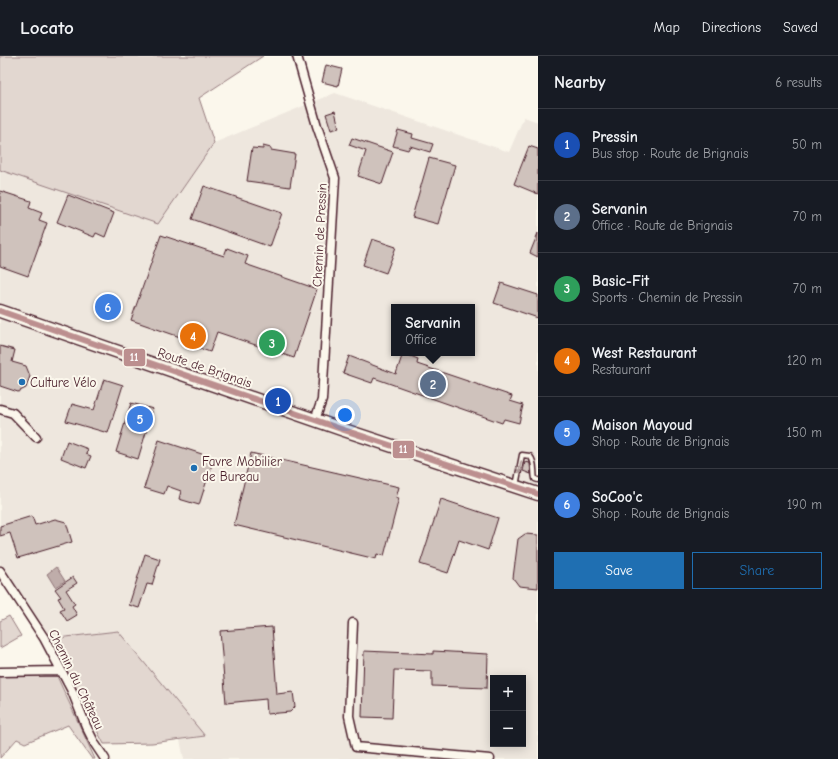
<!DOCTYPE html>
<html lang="en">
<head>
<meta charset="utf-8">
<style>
	body { margin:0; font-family:"Comic Neue",sans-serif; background:#242831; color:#f1f3f6 }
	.controls { position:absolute; right:12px; bottom:12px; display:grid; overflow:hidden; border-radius:0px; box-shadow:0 2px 10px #0003 }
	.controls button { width:36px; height:36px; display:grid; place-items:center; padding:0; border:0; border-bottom:1px solid #363941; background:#171b24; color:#f1f3f6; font:20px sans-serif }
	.you { position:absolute; left:345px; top:359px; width:14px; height:14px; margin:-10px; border:3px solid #fff; border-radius:50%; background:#1a73e8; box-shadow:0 0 0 6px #1a73e833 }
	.badge { display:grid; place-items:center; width:26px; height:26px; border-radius:50%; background:#1f6fb2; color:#fff; font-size:13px; font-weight:700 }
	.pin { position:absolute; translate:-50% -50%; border:2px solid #fff; box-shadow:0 1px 4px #0006 }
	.popup { position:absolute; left:391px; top:248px; width:84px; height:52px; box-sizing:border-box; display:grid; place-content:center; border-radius:0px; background:#171b24; filter:drop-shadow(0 1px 3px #0005); font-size:13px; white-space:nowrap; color:#9ea1a6 }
	.popup b { font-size:15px; color:#f1f3f6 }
	.popup::after { content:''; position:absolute; left:50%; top:100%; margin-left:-8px; border:8px solid transparent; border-top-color:#171b24 }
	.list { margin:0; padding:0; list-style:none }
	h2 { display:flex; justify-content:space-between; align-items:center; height:52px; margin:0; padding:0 16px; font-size:17px }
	h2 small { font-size:13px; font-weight:400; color:#9ea1a6 }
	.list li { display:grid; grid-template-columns:26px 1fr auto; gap:12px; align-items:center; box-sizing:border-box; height:72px; padding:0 16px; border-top:1px solid #363941 }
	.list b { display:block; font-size:15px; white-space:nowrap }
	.list p { margin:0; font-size:13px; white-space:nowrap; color:#9ea1a6 }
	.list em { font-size:13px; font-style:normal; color:#9ea1a6 }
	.actions { display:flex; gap:8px; padding:12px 16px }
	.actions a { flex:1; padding:9px 0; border:1px solid #1f6fb2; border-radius:0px; text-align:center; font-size:14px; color:#1f6fb2 }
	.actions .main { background:#1f6fb2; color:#fff }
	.map { position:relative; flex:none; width:538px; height:703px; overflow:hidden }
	header { display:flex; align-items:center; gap:24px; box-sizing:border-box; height:56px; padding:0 20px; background:#171b24; border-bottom:1px solid #363941 }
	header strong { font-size:19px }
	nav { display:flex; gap:22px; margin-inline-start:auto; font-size:14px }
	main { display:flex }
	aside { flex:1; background:#171b24 }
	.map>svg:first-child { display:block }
	.built { fill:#eee7de; fill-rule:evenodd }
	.green { fill:#e2d7d0; stroke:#967b7e }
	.water { fill:#bfadaa; stroke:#907477 }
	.building { fill:#cfc2bc; stroke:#4a1f2b }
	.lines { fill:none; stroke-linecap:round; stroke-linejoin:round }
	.lane-casing { stroke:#4a1f2b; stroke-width:7 }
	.street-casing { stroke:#4a1f2b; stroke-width:11 }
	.primary-casing { stroke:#4a1f2b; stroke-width:15 }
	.lane { stroke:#fbf7ec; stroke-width:4 }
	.street { stroke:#fbf7ec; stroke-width:8 }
	.primary { stroke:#fbf7ec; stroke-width:12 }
	.bus-1-casing { stroke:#fbf7ec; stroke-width:9 }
	.bus-1 { stroke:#bc8f8f; stroke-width:6 }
	.oneway { stroke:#ab9695 }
	.poi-dot { fill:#1f6fb2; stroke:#fbf7ec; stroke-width:1.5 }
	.labels { text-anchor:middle; stroke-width:4; stroke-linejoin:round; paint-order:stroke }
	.street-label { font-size:13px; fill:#4a1f2b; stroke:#fbf7ec }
	.poi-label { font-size:13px; fill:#4a1f2b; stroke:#fbf7ec; text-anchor:start }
	.line-badge { stroke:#fbf7ec; stroke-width:1.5 }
	.badge-label { font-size:11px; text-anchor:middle; font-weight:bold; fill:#fff }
</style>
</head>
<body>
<header>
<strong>Locato</strong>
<nav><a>Map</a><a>Directions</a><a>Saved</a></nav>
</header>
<main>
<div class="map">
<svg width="538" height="703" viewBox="0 0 538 703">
	<rect width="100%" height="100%" fill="#fbf7ec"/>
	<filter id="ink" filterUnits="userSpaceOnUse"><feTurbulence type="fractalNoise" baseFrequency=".025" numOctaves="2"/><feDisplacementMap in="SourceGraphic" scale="8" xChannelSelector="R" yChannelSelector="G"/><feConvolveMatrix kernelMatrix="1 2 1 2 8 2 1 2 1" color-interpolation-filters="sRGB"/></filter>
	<g filter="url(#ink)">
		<path class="built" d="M335,37l174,59 15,-35 14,5v637h-354l-4,-19 25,-4 -87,-105 -69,8 -49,-73v-396l158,54 56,-81zM394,251h78v46h-78zM493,622h30v66h-30z"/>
		<path class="green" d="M0,0h263l-64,42 15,45 -56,81 -158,-54z
			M9,560l12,20 -21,12v-27z
			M118,575l87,105 -53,7 -48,1 -55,-105z
			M56,618l39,85h-3l-24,-34 -43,18 -8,-4 -17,19v-83z"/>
		<path class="water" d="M56,511l9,14 -10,6 -8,-13z"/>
		<path class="building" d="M326,9l16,4 -4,17 -16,-4z
			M335,55l4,17 -8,2 -5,-16z
			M398,74l15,4 -1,4 21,6 -3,8 -20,-6 -2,4 -15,-4z
			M352,82l41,14 -11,32 -24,-8 8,-25 -17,-6z
			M263,90l8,2v2l24,4 -5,33 -43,-6 5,-33 11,1z
			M529,90l9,3v45l-24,-10z
			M429,102l26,7 -17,59 -26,-7z
			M204,130l78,27 -12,34 -78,-28z
			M0,135l31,10 -2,7 13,5 -3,7 8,3 -19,53 -28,-10z
			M68,139l46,18 -9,24 -9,-4 -2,4 -37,-15z
			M538,177v24l-8,-4z
			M161,179l63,21 3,-8 21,8 -3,8 72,25 -23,69 -77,-26 -7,20 -28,-10 1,-4 -52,-18z
			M372,183l24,8 -10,26 -23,-8z
			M501,227l37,12v23l-44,-15z
			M0,290l15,4 -3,12 14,4 4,10 -4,12 -8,4 -18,-6z
			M403,297l15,6 -1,5 95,32 -2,5 13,4 -4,18 -15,-4 -2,4 -128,-45 -2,5 -29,-10 6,-17 47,18z
			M104,323l19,6 -15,48 -42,-12 6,-17 22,6z
			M131,347l22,6 -15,50 -22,-7z
			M159,384l55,18 -15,47 -20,-6 2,-8 -14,-5 -3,8 -20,-6z
			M67,385l21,8 -2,5 5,2 -5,12 -25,-10z
			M251,397l148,34 -3,11h3l-15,58 -7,-2 -1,5 -142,-34z
			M525,406l5,1 1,11 -8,-3z
			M441,443l57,19 -10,32 -29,-10 -11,33 -28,-9z
			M32,460l3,9 20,-6 11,3 6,20 -54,16 -8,-25 -10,3v-10z
			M525,478l13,1v53l-19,-2 -6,-8 5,-39z
			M145,498l15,5 -8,26 -5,-1 -8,24 -10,-3z
			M73,521l4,6 -11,7 9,14 -3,2 5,9 -10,6 -7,-11 4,-2 -6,-10 3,-1 -6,-8z
			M272,571l5,67 16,-2 2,15 -5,5 -23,2 -1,-15 -40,4 -6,-72z
			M364,595l69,3v-3l55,3 -1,34 -55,-2v-15l-38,-1 -2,48 -30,-1z"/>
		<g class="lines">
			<g class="lane-casing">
				<path id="lane" d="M516,430l6,-31 8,1c6,7 3,15 5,23l3,1"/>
			</g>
			<g class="street-casing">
				<path id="street" d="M297,0l20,70 18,52 -13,222 -7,20
					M0,353l13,4 23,24
					M0,515l44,67 28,53 14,35 9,18 10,15
					M353,567l-4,93 7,31 134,12
					M0,616l60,-1"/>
			</g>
			<g class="primary-casing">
				<path id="primary" d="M0,255l341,118 197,65"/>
			</g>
			<use href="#lane" class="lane"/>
			<use href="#street" class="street"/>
			<use href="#primary" class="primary"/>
			<g class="bus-1-casing">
				<path id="bus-1" d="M0,255l341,118 197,65"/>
			</g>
			<use href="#bus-1" class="bus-1"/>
		</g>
		<defs><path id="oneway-shaft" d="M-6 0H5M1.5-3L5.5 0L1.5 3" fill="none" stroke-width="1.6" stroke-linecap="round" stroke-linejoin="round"/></defs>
		<use class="oneway" href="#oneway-shaft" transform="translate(520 411) rotate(102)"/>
	</g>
	<g class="poi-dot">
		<circle cx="22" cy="326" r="4"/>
		<circle cx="194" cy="412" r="4"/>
	</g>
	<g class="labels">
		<g class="street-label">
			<text transform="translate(319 179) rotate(-87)" y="5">Chemin de Pressin</text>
			<text transform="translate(205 311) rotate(19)" y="5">Route de Brignais</text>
			<text transform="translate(77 623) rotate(64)" y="5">Chemin du Château</text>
		</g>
		<g class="poi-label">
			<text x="30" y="331">Culture Vélo</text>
			<text x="202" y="410">Favre Mobilier<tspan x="202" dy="15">de Bureau</tspan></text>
		</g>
	</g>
	<g class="line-badge">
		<rect x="123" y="292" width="23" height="19" rx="4" fill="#bc8f8f"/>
		<rect x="392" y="384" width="23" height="19" rx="4" fill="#bc8f8f"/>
	</g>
	<g class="badge-label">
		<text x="134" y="305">11</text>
		<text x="403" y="397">11</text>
	</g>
</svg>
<div class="controls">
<button>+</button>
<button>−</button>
</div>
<div class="you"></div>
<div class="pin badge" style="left:278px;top:345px;background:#1a4fb4">1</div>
<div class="pin badge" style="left:433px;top:328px;background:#5c6f8a">2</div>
<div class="popup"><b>Servanin</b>Office</div>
<div class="pin badge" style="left:272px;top:287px;background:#2e9e5b">3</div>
<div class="pin badge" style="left:193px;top:280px;background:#e8710a">4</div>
<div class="pin badge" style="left:140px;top:363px;background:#3f7fe0">5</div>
<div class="pin badge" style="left:108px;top:251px;background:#3f7fe0">6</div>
</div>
<aside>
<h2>Nearby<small>6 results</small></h2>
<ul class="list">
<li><span class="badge" style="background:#1a4fb4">1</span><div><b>Pressin</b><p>Bus stop · Route de Brignais</p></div><em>50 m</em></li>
<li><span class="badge" style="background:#5c6f8a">2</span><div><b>Servanin</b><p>Office · Route de Brignais</p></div><em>70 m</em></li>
<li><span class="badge" style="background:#2e9e5b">3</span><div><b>Basic-Fit</b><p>Sports · Chemin de Pressin</p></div><em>70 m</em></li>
<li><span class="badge" style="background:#e8710a">4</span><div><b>West Restaurant</b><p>Restaurant</p></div><em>120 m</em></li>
<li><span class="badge" style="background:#3f7fe0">5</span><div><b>Maison Mayoud</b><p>Shop · Route de Brignais</p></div><em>150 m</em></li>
<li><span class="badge" style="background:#3f7fe0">6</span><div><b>SoCoo'c</b><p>Shop · Route de Brignais</p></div><em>190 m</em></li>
</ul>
<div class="actions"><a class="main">Save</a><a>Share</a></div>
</aside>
</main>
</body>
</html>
